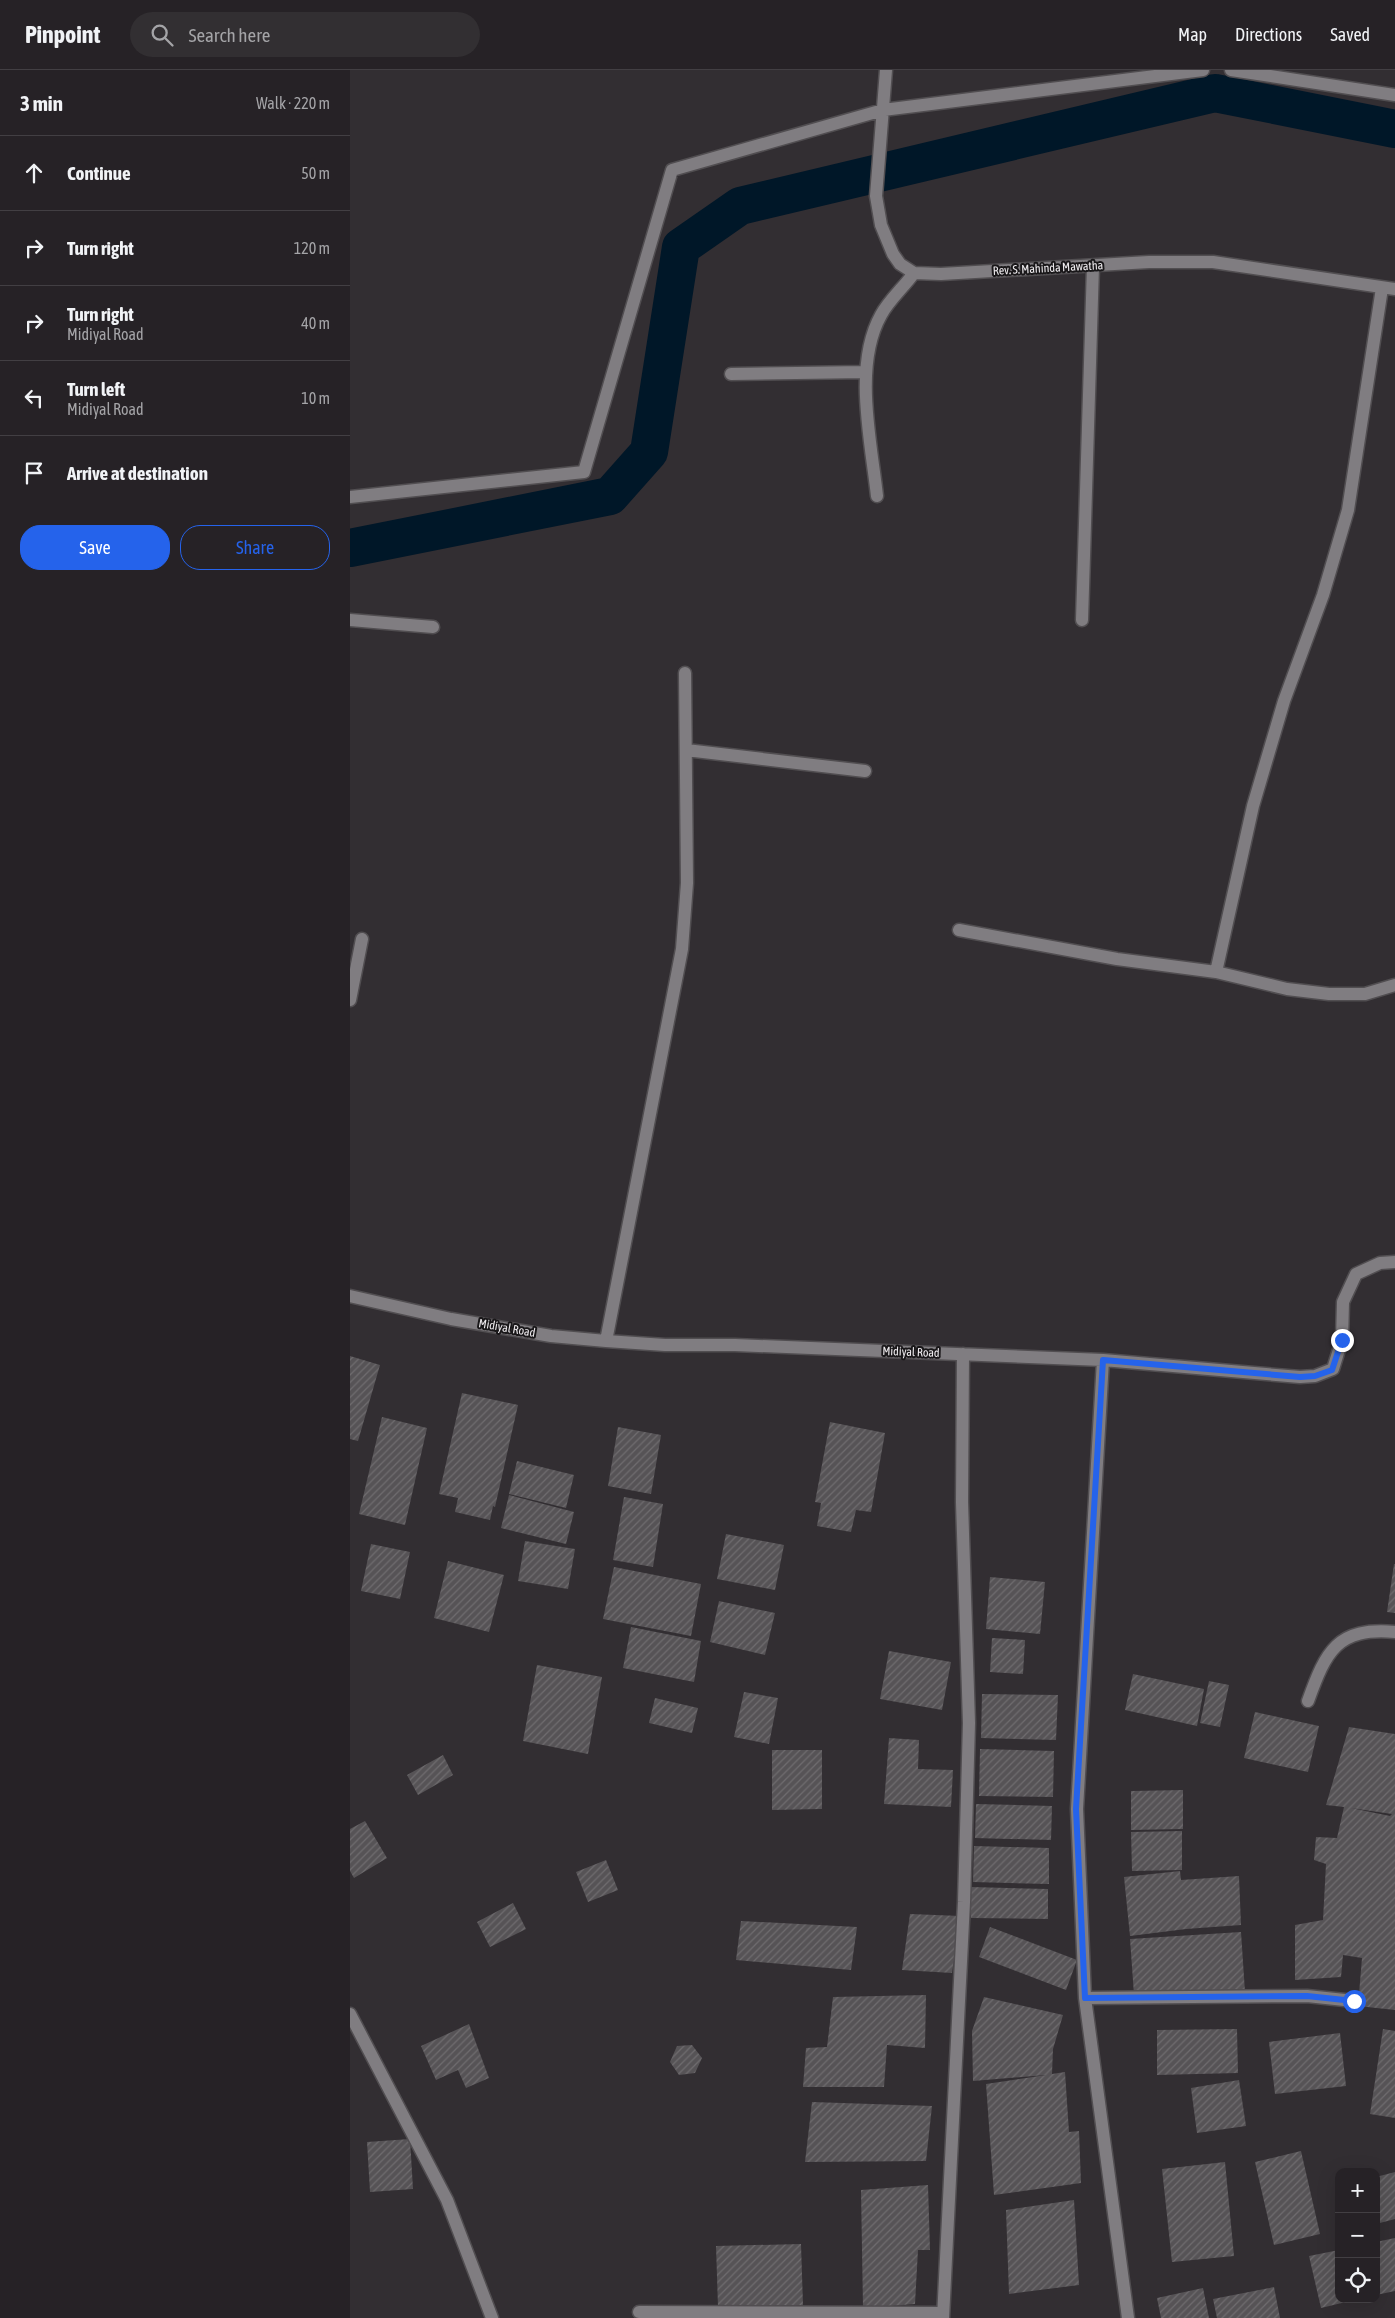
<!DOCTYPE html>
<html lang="en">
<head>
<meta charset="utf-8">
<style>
	body { margin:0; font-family:"Asap Condensed",sans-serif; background:#322f32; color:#f1f3f6 }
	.controls { position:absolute; right:15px; bottom:15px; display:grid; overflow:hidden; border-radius:10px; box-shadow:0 5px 20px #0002 }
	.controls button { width:45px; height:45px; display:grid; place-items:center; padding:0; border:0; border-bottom:1px solid #423f43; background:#262226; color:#f1f3f6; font:25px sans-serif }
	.stop { position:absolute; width:15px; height:15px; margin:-11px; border:4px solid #2563eb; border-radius:50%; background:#fff }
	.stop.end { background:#2563eb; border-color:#fff; box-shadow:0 1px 5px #0008 }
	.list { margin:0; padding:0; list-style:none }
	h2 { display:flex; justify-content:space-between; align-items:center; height:65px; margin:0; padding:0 20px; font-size:21px }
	h2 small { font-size:16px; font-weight:400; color:#a4a4a7 }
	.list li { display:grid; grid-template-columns:32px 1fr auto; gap:15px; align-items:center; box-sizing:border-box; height:75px; padding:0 20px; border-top:1px solid #423f43 }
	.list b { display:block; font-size:19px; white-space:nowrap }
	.list p { margin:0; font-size:16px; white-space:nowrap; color:#a4a4a7 }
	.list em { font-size:16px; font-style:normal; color:#a4a4a7 }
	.actions { display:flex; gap:10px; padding:15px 20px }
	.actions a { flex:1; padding:11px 0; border:1px solid #2563eb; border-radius:20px; text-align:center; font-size:18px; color:#2563eb }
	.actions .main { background:#2563eb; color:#fff }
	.icon { flex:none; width:28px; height:28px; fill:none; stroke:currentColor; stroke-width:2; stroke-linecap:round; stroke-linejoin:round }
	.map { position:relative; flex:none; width:1045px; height:2248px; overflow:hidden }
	header { display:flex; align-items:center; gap:30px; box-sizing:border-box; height:70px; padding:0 25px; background:#262226; border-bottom:1px solid #423f43 }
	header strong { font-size:24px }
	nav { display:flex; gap:28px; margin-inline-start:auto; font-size:18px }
	.search { width:350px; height:45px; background:#322f32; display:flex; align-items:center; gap:12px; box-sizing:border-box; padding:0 18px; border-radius:28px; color:#a4a4a7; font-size:19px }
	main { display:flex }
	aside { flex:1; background:#262226 }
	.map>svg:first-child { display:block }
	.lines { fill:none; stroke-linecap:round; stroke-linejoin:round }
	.canal { stroke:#001728; stroke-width:38 }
	.building { fill:url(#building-hatch); fill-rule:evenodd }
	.minor-casing { stroke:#514e51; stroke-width:15 }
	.minor { stroke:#807d81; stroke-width:12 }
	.route { stroke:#2563eb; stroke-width:6 }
	.labels { text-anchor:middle; stroke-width:4; stroke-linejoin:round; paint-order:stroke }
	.street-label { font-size:12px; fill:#efecef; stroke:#191719 }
</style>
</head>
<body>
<header>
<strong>Pinpoint</strong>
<div class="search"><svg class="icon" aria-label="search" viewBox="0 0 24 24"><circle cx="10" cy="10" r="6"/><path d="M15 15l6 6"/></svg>Search here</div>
<nav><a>Map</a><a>Directions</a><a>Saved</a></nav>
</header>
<main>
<aside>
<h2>3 min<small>Walk · 220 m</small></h2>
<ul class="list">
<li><svg class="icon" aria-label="ahead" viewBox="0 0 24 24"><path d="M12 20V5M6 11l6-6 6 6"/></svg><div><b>Continue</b></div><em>50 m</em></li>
<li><svg class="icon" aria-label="right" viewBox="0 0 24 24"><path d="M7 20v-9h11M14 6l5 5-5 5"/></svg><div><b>Turn right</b></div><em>120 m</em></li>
<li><svg class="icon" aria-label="right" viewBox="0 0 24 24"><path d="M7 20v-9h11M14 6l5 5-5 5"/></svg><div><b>Turn right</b><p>Midiyal Road</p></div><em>40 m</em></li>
<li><svg class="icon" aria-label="left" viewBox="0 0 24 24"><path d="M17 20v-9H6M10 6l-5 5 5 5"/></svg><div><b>Turn left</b><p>Midiyal Road</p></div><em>10 m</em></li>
<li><svg class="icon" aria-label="arrive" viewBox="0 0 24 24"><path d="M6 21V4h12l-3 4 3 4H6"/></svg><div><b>Arrive at destination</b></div></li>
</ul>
<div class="actions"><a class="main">Save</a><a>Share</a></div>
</aside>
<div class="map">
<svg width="1045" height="2248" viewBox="0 0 1045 2248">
	<defs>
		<pattern id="building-hatch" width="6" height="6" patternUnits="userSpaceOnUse" patternTransform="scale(1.25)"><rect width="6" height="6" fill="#565356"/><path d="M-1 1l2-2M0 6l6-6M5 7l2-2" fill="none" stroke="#6f6c6f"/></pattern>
	</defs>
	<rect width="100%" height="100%" fill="#322e32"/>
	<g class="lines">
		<path class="canal" d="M0,478l260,-52 39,-44 32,-205 59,-41 475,-113 180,36"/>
	</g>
	<path class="building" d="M0,1286l30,9 -22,76 -8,-2z
		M112,1323l56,12 -23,102 -2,-1 -3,14 -35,-8 3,-14 -19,-4z
		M32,1347l45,11 -22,97 -46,-11z
		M480,1352l55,11 -14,79 -15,-2 -5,22 -34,-6 4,-23 -6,-1z
		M268,1357l43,8 -10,59 -43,-8z
		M167,1391l57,14 -8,33 -57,-14z
		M159,1425l65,17 -8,32 -65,-16z
		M274,1427l39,7 -10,63 -40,-7z
		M376,1464l58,11 -9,45 -58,-11z
		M175,1471l50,8 -7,40 -50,-8z
		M21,1474l39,8 -10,47 -39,-8z
		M98,1491l56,14 -15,57 -55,-14z
		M1044,1494h1v49l-8,-1z
		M264,1497l87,17 -10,52 -88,-17z
		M640,1507l55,5 -5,52 -54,-5z
		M369,1531l56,12 -10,42 -55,-13z
		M281,1557l70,14 -7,41 -71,-14z
		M642,1568l33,2 -2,34 -33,-2z
		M539,1581l62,11 -9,48 -62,-11z
		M187,1595l65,12 -14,77 -65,-13z
		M783,1604l71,15 -7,37 -72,-16z
		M859,1611l20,4 -9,42 -20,-4z
		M394,1622l34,6 -9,46 -35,-7z
		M632,1624l76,1 -2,45 -75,-2z
		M305,1628l43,10 -6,25 -43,-10z
		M905,1642l64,14 -11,46 -64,-14z
		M999,1657l46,7v276l-37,-4 4,-48 -19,-3 -2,22 -46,3v-55l28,-5 3,-56 -12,-4 2,-23 21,1 7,-31 -18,-2zM1001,1738l41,6 -2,2z
		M539,1668l30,2 -1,29 35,1 -2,37 -67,-3z
		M630,1679l74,2 -1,46 -74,-1z
		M422,1680h50v59l-50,1z
		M93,1685l10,20 -35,20 -11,-20z
		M833,1720v39l-52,1v-39z
		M626,1734l76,2 -1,34 -76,-2z
		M15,1751l22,37 -33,20 -4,-7v-42z
		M832,1761v39l-50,1 -1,-39z
		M624,1776l75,2v36l-76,-2z
		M256,1790l12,30 -30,12 -12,-30z
		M830,1801l1,9 58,-4 2,49 -55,4 -56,7 -6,-59z
		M621,1817l77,2v30l-77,-1z
		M163,1833l13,26 -36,18 -13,-25z
		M560,1844l51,2 -9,57 -50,-3z
		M391,1851l116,6 -6,43 -115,-10z
		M640,1857l87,33 -11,30 -87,-33z
		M891,1862l4,60 -111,3 -4,-56z
		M576,1925l-1,53 -38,-3 -3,42h-81l3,-39 21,-1 6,-50z
		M634,1927l79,18 -10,34 -1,25 13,-2 4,60 10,-1 2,52 -87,12 -8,-111 60,-9 -73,6 -1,-50z
		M119,1954l20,54 -23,10 -8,-18 -22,10 -15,-34z
		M887,1959l1,44 -81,2v-45z
		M1033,1959l12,2v87l-25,-4z
		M990,1963l6,53 -71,8 -6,-52z
		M342,1975l10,13 -7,15 -16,2 -9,-13 7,-16z
		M889,2010l7,46 -49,7 -6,-45z
		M462,2032l120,4 -6,55 -121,1z
		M60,2069l3,50 -43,3 -3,-50z
		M951,2081l19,83 -46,11 -19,-83z
		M875,2092l9,94 -62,6 -10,-93z
		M1045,2102v47l-19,5v-47z
		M578,2115l2,65h-12l-3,54 -52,4 -2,-118z
		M724,2130l5,85 -70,9 -3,-84z
		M1045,2168v53l-19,4v-53z
		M451,2174l2,61 -85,2 -2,-61z
		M989,2180v49l15,1 -33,8 -12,-52z
		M924,2217l6,31h-63l-4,-19z
		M853,2218l6,30h-48l-4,-20z"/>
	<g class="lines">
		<g class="minor-casing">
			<path id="minor" d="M536,0l-10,126 5,29 12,29 7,10 14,9 27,1 208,-12h64l182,27
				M881,0l164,25
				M381,304l133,-2
				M527,426c-6,-55 -24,-131 4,-181 8,-15 23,-28 33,-42
				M0,427l234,-25 88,-302 211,-60 320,-40
				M0,550l83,7
				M732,550l11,-354
				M336,680l179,21
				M609,860l158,29 99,13 71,17 42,5h36l30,-9
				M866,902l37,-166 31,-105 39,-106 25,-85 34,-222
				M0,930l12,-61
				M0,1226l101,23 100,17 55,5 59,4h70l368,15 197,17 15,-1 18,-7 9,-29 1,-38 13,-28 24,-11 15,-1
				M256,1271l76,-392 5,-66 -2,-210
				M753,1290l-26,449 8,189 43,320
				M958,1631c18,-50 29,-74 87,-69
				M735,1928l222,-2 47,5
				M0,1944l97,186 45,118
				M289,2242l304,1
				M593,2248l21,-416 5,-179 -7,-221 1,-148"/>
		</g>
		<use href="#minor" class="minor"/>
	</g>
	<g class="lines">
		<path class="route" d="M992,1270l-10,30 -17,6 -15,1 -197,-17 -27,449 9,189 222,-2 47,5"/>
	</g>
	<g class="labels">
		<g class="street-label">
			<text transform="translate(698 198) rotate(-3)" y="4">Rev. S. Mahinda Mawatha</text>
			<text transform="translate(157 1258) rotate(10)" y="4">Midiyal Road</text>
			<text transform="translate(561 1282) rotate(2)" y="4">Midiyal Road</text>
		</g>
	</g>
</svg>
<div class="controls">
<button>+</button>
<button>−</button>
<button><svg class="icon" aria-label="locate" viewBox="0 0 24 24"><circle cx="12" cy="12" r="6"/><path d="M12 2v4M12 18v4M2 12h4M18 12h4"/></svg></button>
</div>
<div class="stop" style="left:1004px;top:1931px"></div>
<div class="stop end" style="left:992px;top:1270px"></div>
</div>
</main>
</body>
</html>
